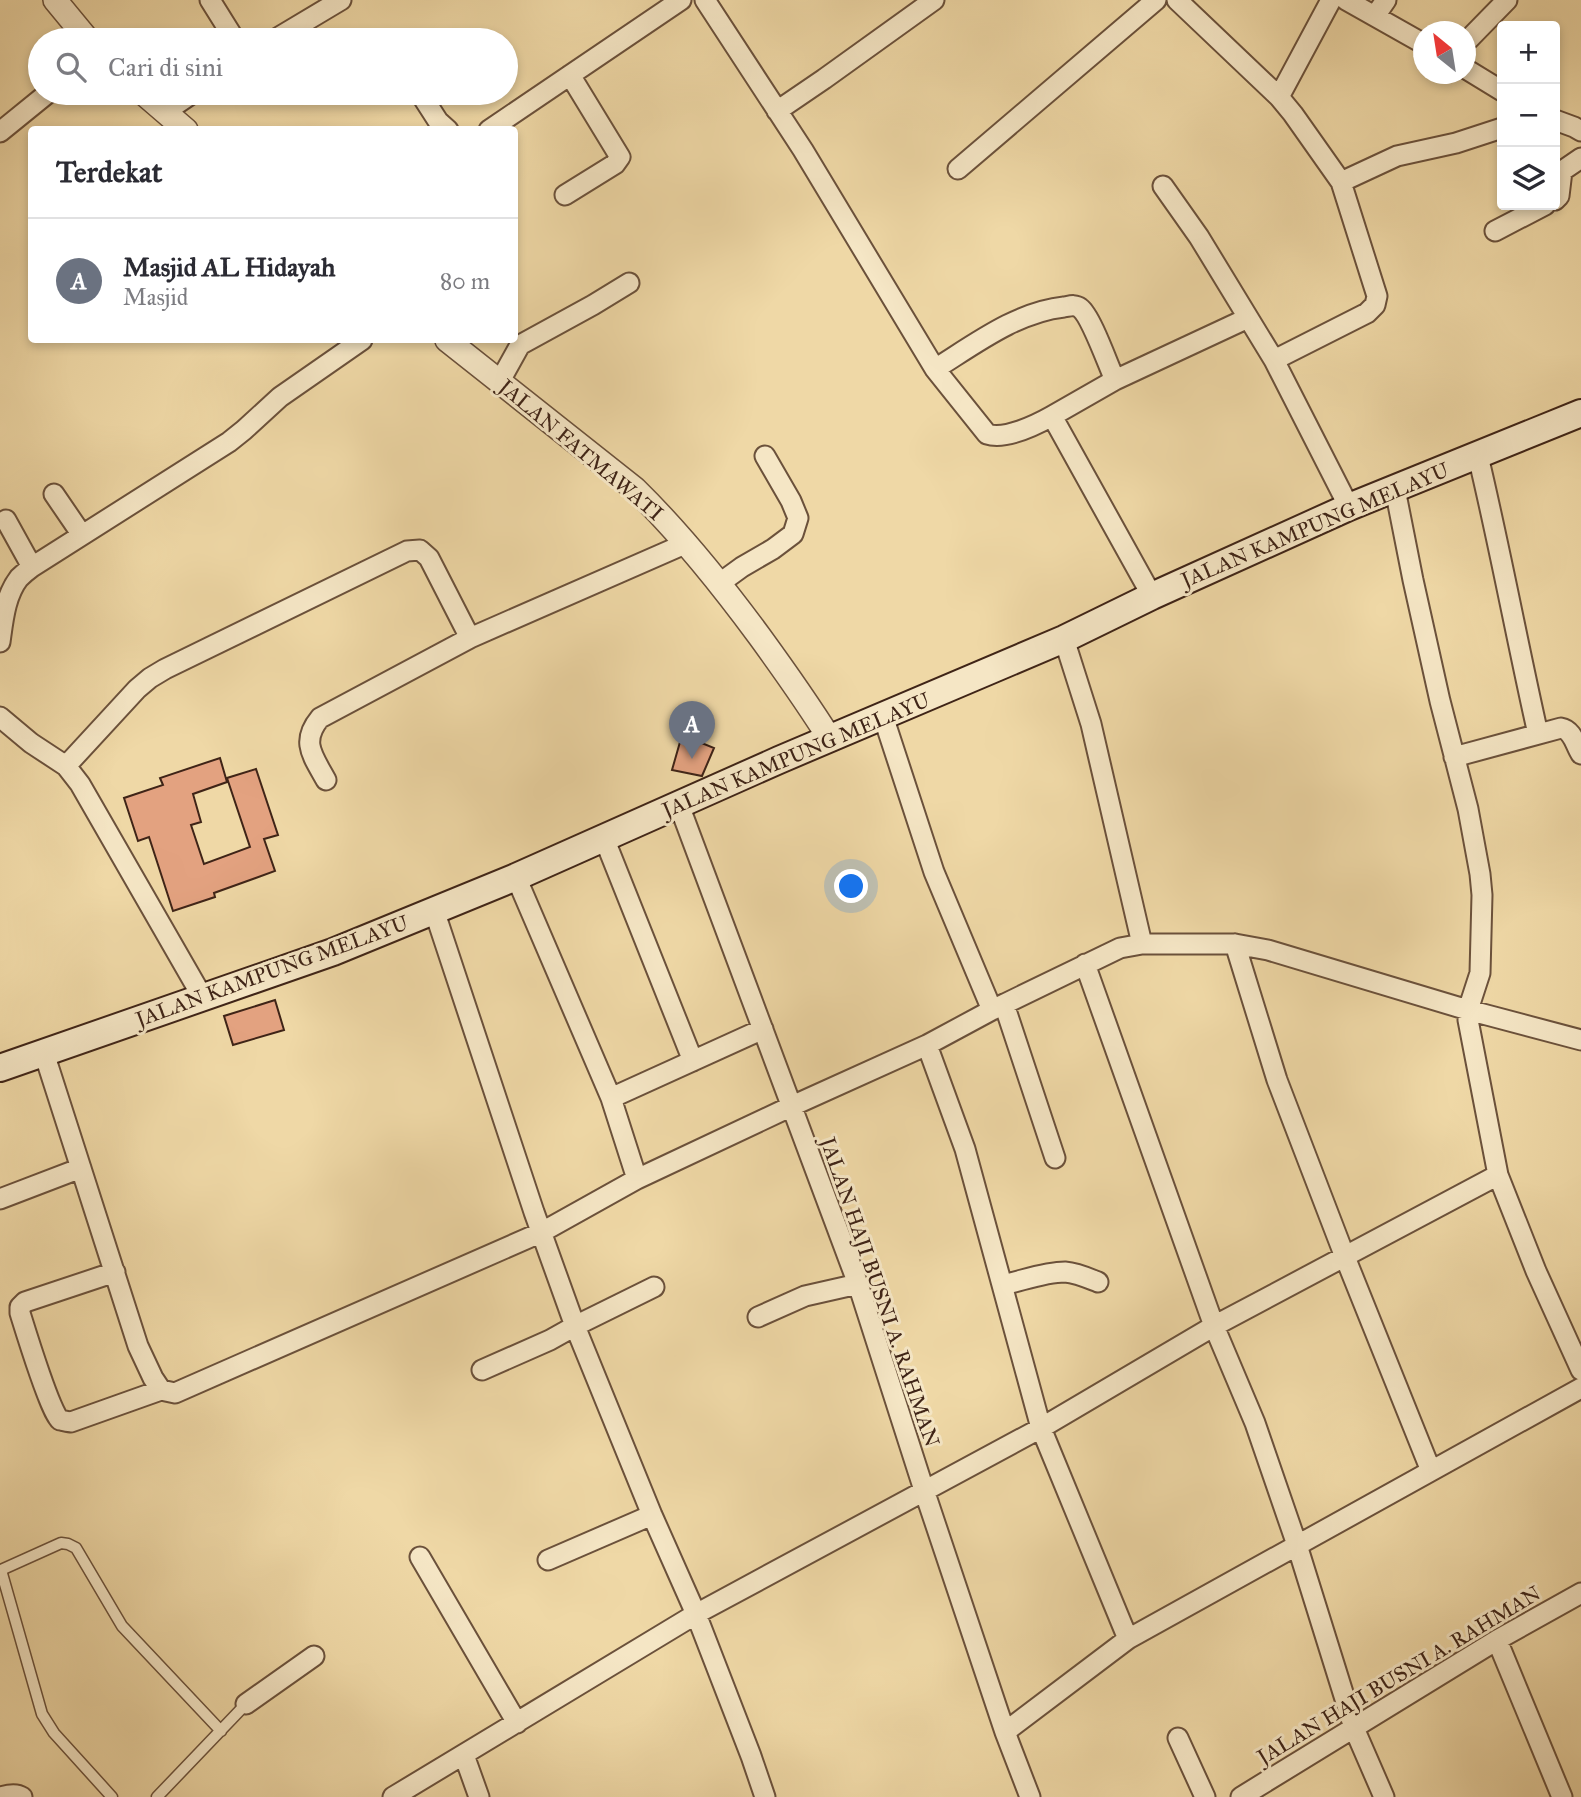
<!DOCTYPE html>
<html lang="id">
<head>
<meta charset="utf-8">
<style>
	body { margin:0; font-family:"IM FELL Great Primer",serif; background:#f7f7f7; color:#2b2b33 }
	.controls { position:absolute; right:21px; top:21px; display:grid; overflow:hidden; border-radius:7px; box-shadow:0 4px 10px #0003 }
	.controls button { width:63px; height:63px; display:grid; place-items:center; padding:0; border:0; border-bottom:2px solid #e1e1e2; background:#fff; color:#2b2b33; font:35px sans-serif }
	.compass { position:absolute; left:1413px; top:21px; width:63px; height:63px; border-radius:50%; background:#fff; box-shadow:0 4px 10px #0003; rotate:330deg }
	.you { position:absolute; left:852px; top:887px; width:24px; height:24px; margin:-18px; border:5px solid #fff; border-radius:50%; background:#1a73e8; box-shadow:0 0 0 10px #1a73e833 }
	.badge { display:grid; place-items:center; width:46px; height:46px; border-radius:50%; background:#0b8043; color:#fff; font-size:23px; font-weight:700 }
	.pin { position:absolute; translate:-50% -58px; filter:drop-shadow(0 2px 4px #0008) }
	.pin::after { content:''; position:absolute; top:37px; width:24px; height:21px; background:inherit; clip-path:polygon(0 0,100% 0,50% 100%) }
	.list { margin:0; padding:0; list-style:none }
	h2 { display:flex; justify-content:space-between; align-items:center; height:91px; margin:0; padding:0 28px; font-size:30px }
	h2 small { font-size:23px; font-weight:400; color:#7c7c81 }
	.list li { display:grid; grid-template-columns:46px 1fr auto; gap:21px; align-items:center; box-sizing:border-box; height:126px; padding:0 28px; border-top:2px solid #e1e1e2 }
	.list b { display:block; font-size:26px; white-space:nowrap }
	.list p { margin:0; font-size:23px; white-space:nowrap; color:#7c7c81 }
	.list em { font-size:23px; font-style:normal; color:#7c7c81 }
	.icon { flex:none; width:38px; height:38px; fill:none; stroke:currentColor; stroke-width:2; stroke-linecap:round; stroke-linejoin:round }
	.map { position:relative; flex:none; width:1581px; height:1797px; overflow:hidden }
	.search { position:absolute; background:#fff; box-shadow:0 4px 10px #0003; left:28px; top:28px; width:490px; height:77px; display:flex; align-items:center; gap:18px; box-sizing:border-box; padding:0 24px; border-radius:38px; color:#7c7c81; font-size:26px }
	.panel { position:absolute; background:#fff; box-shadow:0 4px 10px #0003; left:28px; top:126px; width:490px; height:217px; border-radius:7px }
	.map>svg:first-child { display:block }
	.building { fill:#e3a280; stroke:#3f2417; stroke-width:2 }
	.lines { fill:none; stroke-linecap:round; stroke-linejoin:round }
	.service-casing { stroke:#6b513b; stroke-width:13 }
	.minor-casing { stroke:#6b513b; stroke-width:23 }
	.tertiary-casing { stroke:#6b513b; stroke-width:26 }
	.secondary-casing { stroke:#3f2417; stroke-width:30 }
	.service { stroke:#f5e6c5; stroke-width:10 }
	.minor { stroke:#f5e6c5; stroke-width:19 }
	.tertiary { stroke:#f5e6c5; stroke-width:23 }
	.secondary { stroke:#f5e6c5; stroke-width:26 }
	.labels { text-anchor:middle; stroke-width:6; stroke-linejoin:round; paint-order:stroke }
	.street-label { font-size:21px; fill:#3f2417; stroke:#f5e6c5 }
</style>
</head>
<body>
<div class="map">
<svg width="1581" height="1797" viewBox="0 0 1581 1797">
	<rect width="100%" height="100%" fill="#efd8a6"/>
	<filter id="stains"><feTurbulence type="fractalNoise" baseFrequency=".00286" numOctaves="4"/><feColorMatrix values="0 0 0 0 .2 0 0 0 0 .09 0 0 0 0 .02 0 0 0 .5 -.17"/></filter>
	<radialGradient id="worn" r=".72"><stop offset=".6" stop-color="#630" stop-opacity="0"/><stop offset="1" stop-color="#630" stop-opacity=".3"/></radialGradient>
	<path class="building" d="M682,735l32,13 -12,28 -30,-6z
		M220,758l7,24 -34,12 8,28 -10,3 13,39 46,-17 -23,-69 29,-9 22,66 -14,4 11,32 -61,22 1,4 -42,14 -24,-74 -11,4 -14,-43 39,-13 -3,-7z
		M275,1000l9,30 -51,15 -9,-29z"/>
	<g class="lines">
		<g class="service-casing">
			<path id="service" d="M112,1797l-58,-64 -12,-19 -41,-144 60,-27 7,1 8,4 46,78 99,105
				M157,1797l89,-93"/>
		</g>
		<g class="minor-casing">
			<path id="minor" d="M210,0l25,40
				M705,0l98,150 132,219 52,65c18,6 49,-9 65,-18l100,180
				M1177,0l102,97 14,17 48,68 36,114 -2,9 -8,8 -93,47
				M1346,0l78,44
				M1375,16l11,-16
				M274,40l67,-40
				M1466,42l41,-42
				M1466,69l36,22
				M420,93l18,28 10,9
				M1279,97l52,-97
				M777,111l47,-32 110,-79
				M165,112l28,-19
				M1555,120l19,7 7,4
				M489,130l192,-130
				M0,132l48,-39
				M958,169l198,-169
				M1341,182l56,-26 59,-13 46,-15
				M1163,186l36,51 75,123 75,147
				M565,195l50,-31 5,-7 -50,-82
				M1555,200l4,-4 3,-25 19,-13
				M1495,231l50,-26
				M935,369c40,-25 82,-57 129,-62 6,-1 11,-3 16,1 11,8 28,57 35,72
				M500,381l20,-36 73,-40 36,-22
				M1052,416l63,-36 133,-62
				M1478,456c22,92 39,185 60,278
				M1395,489l18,91 27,121 28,108 12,65 2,21 -2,78 -12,37v10l30,155 38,96 45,99
				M54,494l28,41
				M6,520l26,47
				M720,583l22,-16 31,-18 20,-15 5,-16 -7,-17 -26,-45
				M1064,639l27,85 51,220
				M0,642c3,-21 5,-46 19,-64 4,-4 9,-8 13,-11l197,-125 15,-12 36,-33 82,-57
				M883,716l51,156 58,138
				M0,717l31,26 35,23 14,18 123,214
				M1454,757l107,-29c12,2 14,17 20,26
				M66,766l71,-77 13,-11 15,-9 242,-118 13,-1 9,8 41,80
				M326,780c-13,-24 -26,-38 -6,-62l150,-80 217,-95
				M679,805l179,479 66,206 81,242 25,65
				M604,838l89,223
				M516,877l95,221 152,-69
				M434,910l100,302 41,114 77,189 44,99 55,142 14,41
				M1235,944l42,136 68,177 86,214
				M1085,964l129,362 41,97 42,122 57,183 30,69
				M1004,1004l51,154
				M927,1045l38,104 76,279 87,211
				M44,1053l94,293 15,32 8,12
				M637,1179l155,-73 135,-61 65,-35 128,-62 22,-4h93l33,6 200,60 113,30
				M0,1199l81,-31
				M115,1272l-90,30 -5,5v6c5,16 31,101 40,107 1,0 9,2 11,2l90,-32 14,3 367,-161 95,-53 -26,-81
				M1002,1285c20,-4 42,-13 63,-13 12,1 23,6 33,10
				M758,1317l47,-21 53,-12
				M482,1370l68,-30 25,-14 79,-39
				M420,1557l97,166
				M548,1560l104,-45
				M1497,1640l65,157
				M246,1704l68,-48
				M1005,1732l123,-93 453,-251
				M1178,1738l27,59
				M464,1755l15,42
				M1,1797c6,-2 15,-4 21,0
				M393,1797l303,-183 345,-186 173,-102 284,-151
				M1241,1797l256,-157 84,-47"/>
		</g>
		<g class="tertiary-casing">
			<path id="tertiary" d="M55,0l33,40
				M143,93l43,37
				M447,340l188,149c47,46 86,95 125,148 24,33 48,67 70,102"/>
		</g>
		<g class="secondary-casing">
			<path id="secondary" d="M0,1068l333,-116 183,-75 263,-117 285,-121 88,-43 197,-89 232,-94"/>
		</g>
		<use href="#service" class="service"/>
		<use href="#minor" class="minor"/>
		<use href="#tertiary" class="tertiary"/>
		<use href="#secondary" class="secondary"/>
	</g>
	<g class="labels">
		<g class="street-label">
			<text transform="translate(581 450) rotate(40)" y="7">JALAN FATMAWATI</text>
			<text transform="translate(1315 525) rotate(-23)" y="7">JALAN KAMPUNG MELAYU</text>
			<text transform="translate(796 755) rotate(-23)" y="7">JALAN KAMPUNG MELAYU</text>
			<text transform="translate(272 971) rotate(-20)" y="7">JALAN KAMPUNG MELAYU</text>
			<text transform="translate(880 1292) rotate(71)" y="7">JALAN HAJI BUSNI A. RAHMAN</text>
			<text transform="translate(1399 1675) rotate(-31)" y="7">JALAN HAJI BUSNI A. RAHMAN</text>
		</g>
	</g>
	<rect width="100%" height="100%" filter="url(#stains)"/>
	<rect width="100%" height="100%" fill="url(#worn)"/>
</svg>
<div class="controls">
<button>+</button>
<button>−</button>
<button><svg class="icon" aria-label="layers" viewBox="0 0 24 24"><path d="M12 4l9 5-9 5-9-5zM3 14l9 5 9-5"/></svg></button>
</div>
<svg class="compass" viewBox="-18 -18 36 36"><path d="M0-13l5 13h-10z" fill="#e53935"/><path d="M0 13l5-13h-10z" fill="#7c7c81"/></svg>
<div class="you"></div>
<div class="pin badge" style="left:692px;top:759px;background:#6b7280">A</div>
<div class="search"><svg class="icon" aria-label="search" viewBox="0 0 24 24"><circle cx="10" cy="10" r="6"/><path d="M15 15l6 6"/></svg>Cari di sini</div>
<section class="panel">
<h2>Terdekat<small></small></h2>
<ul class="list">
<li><span class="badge" style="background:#6b7280">A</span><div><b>Masjid AL Hidayah</b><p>Masjid</p></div><em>80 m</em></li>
</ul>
</section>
</div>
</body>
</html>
